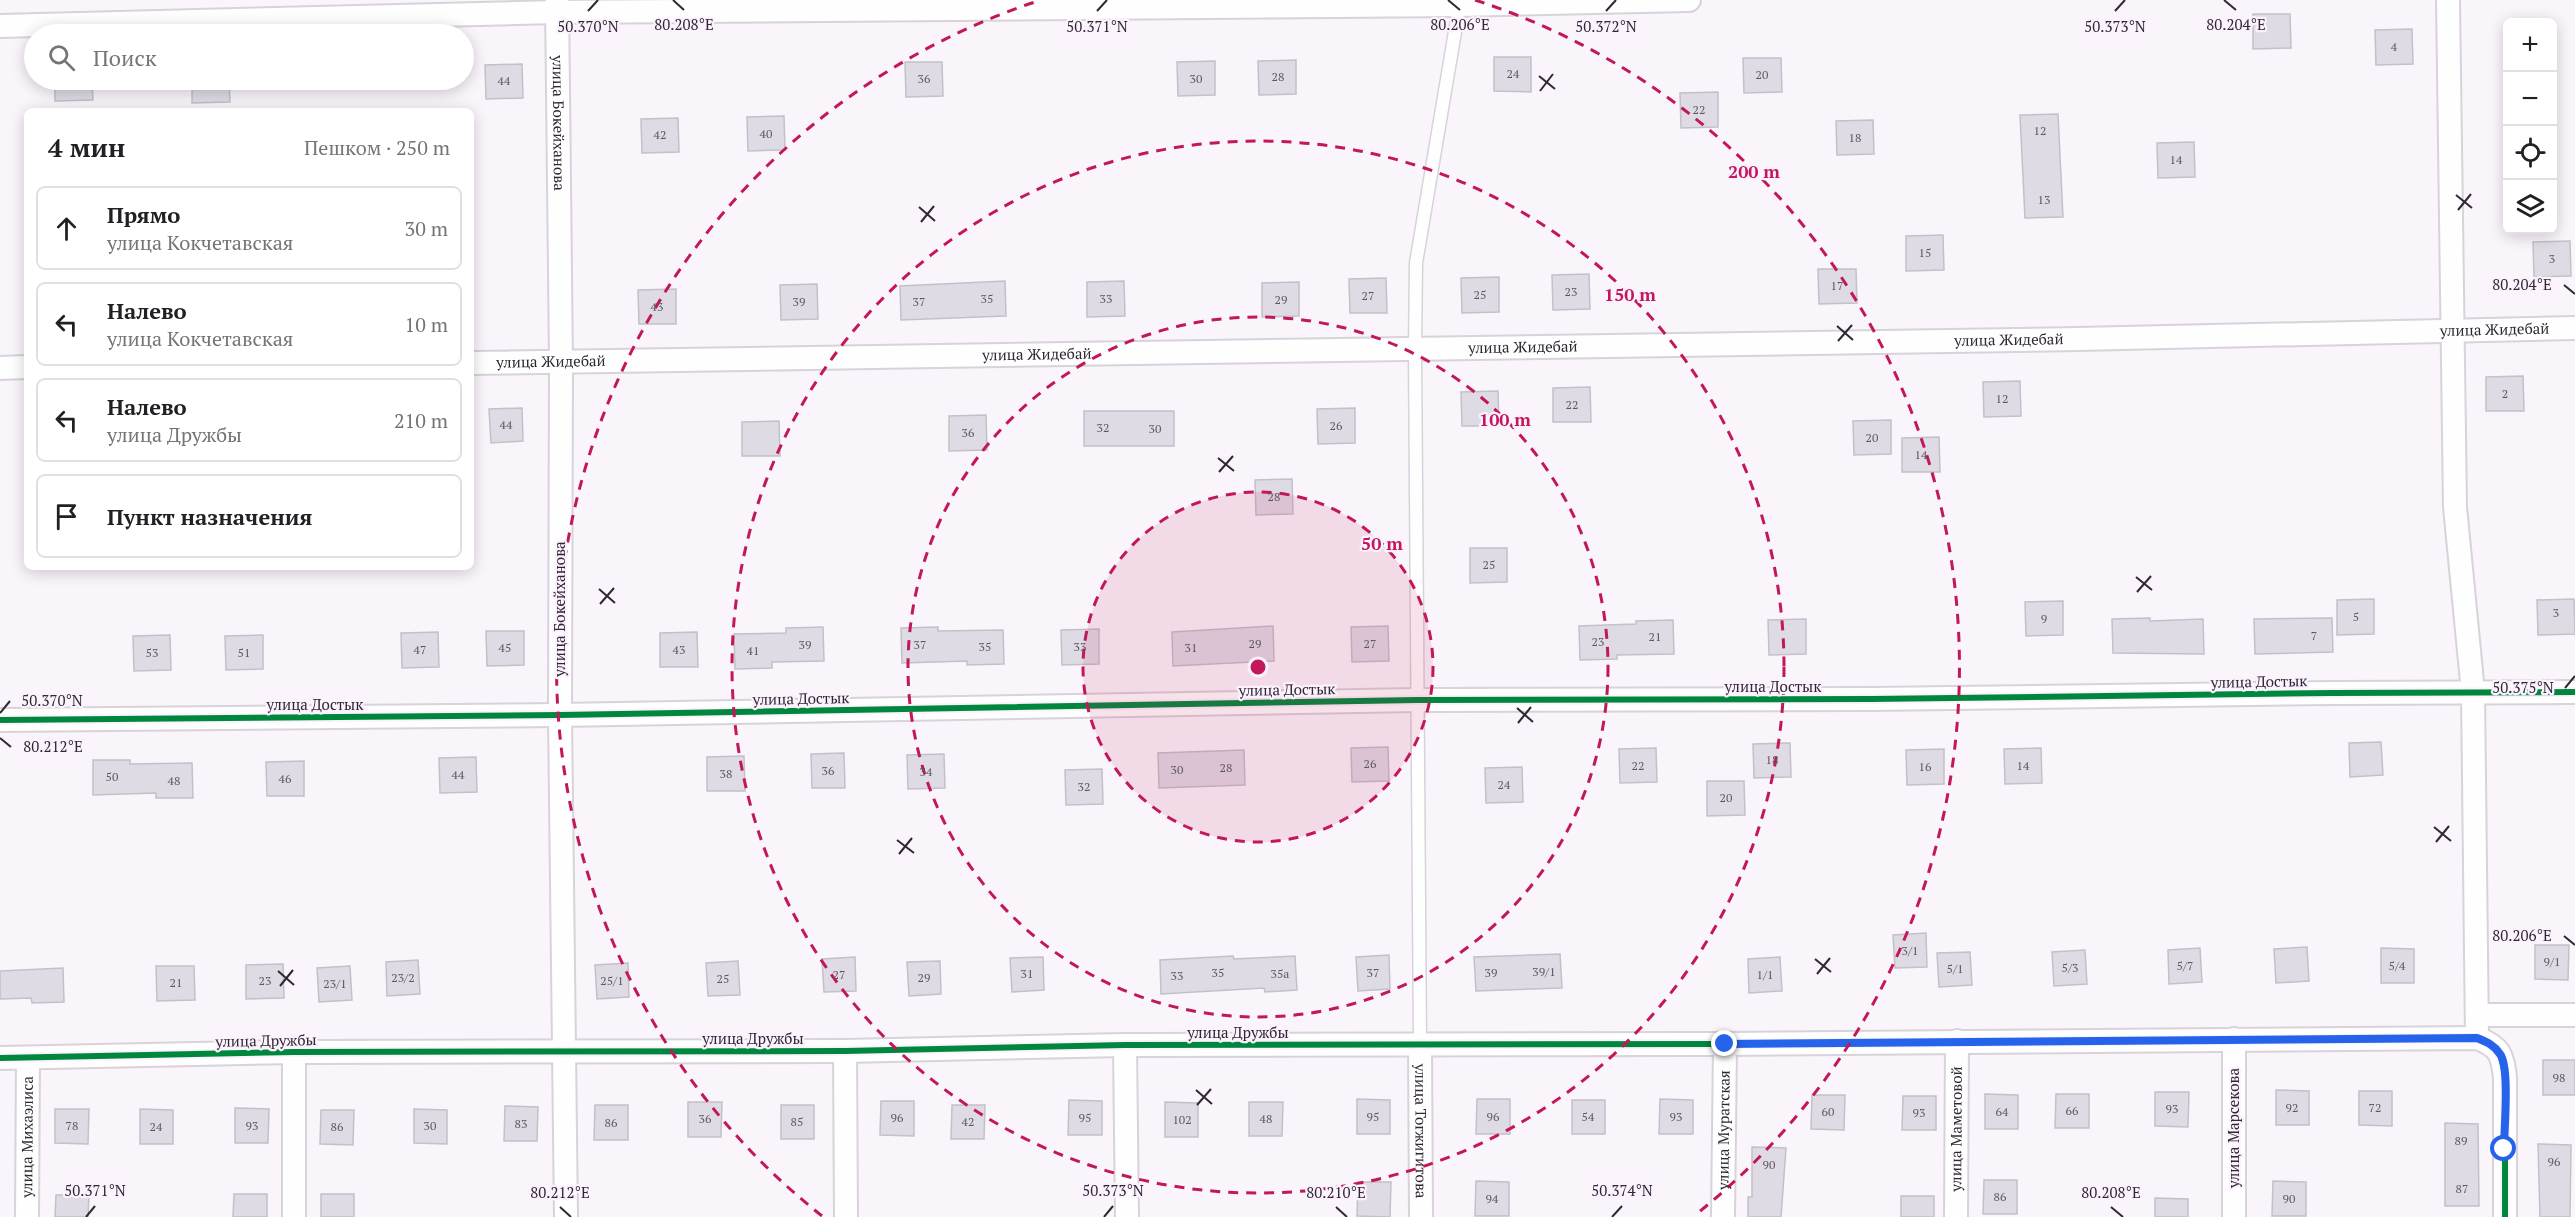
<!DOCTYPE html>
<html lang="ru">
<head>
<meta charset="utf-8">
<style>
	body { margin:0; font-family:"PT Serif",serif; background:#f2f2f2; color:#202124 }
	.controls { position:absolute; right:18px; top:18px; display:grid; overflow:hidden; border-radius:9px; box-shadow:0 3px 15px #0003 }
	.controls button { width:54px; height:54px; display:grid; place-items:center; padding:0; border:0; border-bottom:2px solid #e0e0e0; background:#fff; color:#202124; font:30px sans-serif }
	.stop { position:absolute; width:18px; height:18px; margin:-14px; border:4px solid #2563eb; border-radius:50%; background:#fff }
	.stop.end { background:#2563eb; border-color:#fff; box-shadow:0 2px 6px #0008 }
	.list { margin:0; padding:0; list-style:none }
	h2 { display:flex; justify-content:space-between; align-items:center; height:78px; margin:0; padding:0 24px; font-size:26px }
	h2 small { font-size:20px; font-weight:400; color:#757577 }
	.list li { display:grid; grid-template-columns:39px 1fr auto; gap:18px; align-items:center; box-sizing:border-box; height:84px; margin:0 12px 12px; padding:0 12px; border:2px solid #e0e0e0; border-radius:9px }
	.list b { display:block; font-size:22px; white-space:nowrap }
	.list p { margin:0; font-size:20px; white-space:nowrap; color:#757577 }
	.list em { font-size:20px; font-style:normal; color:#757577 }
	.icon { flex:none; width:33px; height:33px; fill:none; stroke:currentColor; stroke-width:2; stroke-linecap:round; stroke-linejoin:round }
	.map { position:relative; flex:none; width:2575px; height:1217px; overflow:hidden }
	.search { position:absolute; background:#fff; box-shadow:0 3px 15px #0003; left:24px; top:24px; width:450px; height:66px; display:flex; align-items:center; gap:15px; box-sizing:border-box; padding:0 21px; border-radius:33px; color:#757577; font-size:22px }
	.panel { position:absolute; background:#fff; box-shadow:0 3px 15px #0003; left:24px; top:108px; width:450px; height:462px; border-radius:9px }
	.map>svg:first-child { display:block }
	.building { fill:#dedbe5; stroke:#c2c0c9; stroke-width:1.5 }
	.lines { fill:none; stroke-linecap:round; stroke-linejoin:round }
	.lane-casing { stroke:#d8d2da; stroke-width:15 }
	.street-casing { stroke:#d8d2da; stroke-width:26 }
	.lane { stroke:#fefefe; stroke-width:12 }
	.street { stroke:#fefefe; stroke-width:22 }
	.cycleway-casing { stroke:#fbf2fe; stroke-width:10 }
	.cycleway { stroke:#00873e; stroke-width:6 }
	.route { stroke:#2563eb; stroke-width:8 }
	.ticks { fill:none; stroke:#2f2732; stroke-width:2 }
	.ring { fill:none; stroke:#c2185b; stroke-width:3; stroke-dasharray:10 8 }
	.labels { text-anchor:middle; stroke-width:4.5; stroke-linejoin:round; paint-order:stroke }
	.number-label { font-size:12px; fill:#5e5762 }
	.street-label { font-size:15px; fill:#2f2732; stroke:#fbf2fe }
	.ticks-label { font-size:15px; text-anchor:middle; fill:#2f2732; stroke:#fbf2fe; stroke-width:4.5; stroke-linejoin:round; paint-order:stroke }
	.centre { fill:#c2185b; stroke:#fbf2fe; stroke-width:3 }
	.ring-label { font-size:18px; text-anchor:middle; font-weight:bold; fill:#c2185b; stroke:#fbf2fe; stroke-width:4.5; stroke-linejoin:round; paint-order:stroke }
</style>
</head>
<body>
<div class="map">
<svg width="2575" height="1217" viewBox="0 0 2575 1217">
	<rect width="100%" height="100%" fill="#faf5fb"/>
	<path class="building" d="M2253,14h37l1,34 -38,1z
		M2412,29l1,35 -37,1 -1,-35z
		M1494,57h37v35l-37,-1z
		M1743,58h38l1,34 -38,1z
		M1296,60v34l-37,1 -1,-34z
		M1215,61v34l-37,1 -1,-34z
		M905,62h37l1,34 -37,1z
		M522,64l1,34 -37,1 -1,-34z
		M55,80h37l1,20 -38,1z
		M192,80h37l1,22 -38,1z
		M1718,92v35l-37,1 -1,-35z
		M2058,114l5,103 -38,1 -5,-103z
		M784,116l1,34 -37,1 -1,-34z
		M678,118l1,34 -37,1 -1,-34z
		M1873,120l1,34 -37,1 -1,-34z
		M2194,142l1,35 -37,1 -1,-35z
		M1943,235l1,35 -38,1v-35z
		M2570,241l1,35 -37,1 -1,-35z
		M1818,269h38l1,34 -38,1z
		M1589,274l1,35 -37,1 -1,-35z
		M1499,277v35l-37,1 -1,-35z
		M1386,278l1,35h-37l-1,-34z
		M1005,281l1,35 -105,4 -1,-34z
		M1124,281l1,35 -38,1v-35z
		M1299,282v34l-37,1v-34z
		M817,284l1,35 -37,1 -1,-35z
		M676,289v35h-37l-1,-34z
		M2523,376l1,35h-38v-34z
		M2020,381l1,35 -37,1 -1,-35z
		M1590,387l1,35h-38v-34z
		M1498,391l1,35h-37l-1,-34z
		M522,408l1,33 -32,2 -2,-34z
		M1355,408v35l-37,1 -1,-35z
		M1084,411h90v35h-90z
		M986,415l1,35 -38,1v-35z
		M1891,420v34l-37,1 -1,-34z
		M779,421l1,35h-38v-34z
		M1939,437l1,35h-38v-34z
		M1292,479l1,35 -37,1 -1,-35z
		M1470,548h37v34l-37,1z
		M2374,599v35l-37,1v-35z
		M2574,599l1,35 -37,1 -1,-35z
		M2063,601v34l-37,1 -1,-34z
		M2150,618v3l53,-2 1,35 -91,-1 -1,-34z
		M2332,618l1,34 -78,2 -1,-35z
		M1806,619v35l-37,1 -1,-35z
		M1673,620l1,34 -57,1v4l-37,1 -1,-34 57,-2v-3z
		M1273,626l1,35 -101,5 -1,-34z
		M1388,626l1,35 -37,1 -1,-35z
		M823,627l1,34 -52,1v6l-37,1 -1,-35 52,-1v-5z
		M938,627v4l65,-1 1,34 -37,1v-4l-65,2 -1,-35z
		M1099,629v35l-37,1 -1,-35z
		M486,631h38v34l-37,1z
		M438,632l1,35 -37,1 -1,-35z
		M697,632l1,35h-38v-34z
		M170,635l1,35 -37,1 -1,-35z
		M263,635v34l-37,1 -1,-34z
		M2381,742l2,33 -33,2 -1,-34z
		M1790,743l1,34 -37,1 -1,-34z
		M1388,747l1,34 -37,1 -1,-34z
		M1656,748l1,34 -37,1 -1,-34z
		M2041,748l1,35 -37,1 -1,-35z
		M1944,749v35l-37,1 -1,-35z
		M1244,750l1,35 -86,3 -1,-35z
		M844,753l1,35h-33l-1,-34z
		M944,754l1,34 -37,1 -1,-34z
		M744,756l1,35h-38v-34z
		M476,757l1,35 -37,1 -1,-35z
		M93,760h37v4l62,-1 1,35h-37v-5l-63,2z
		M304,761v35h-37l-1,-34z
		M1522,767l1,35 -37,1 -1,-35z
		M1102,769l1,35 -37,1 -1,-35z
		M1707,781h37l1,34 -38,1z
		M1926,933l1,34 -32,1 -2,-33z
		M2535,945h34l-1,35 -33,-1z
		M2307,947l2,34 -33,2 -2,-34z
		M2200,948l2,34 -33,2 -1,-34z
		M2381,948l33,1v34h-33z
		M2085,950l2,34 -33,2 -2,-34z
		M1970,952l2,33 -33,2 -2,-34z
		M1560,954l2,34 -86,3 -2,-34z
		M1389,955l1,34 -32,2 -2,-34z
		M1233,956l1,3 61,-3 2,34 -32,2 -1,-4 -103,6 -1,-34z
		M855,957l1,34 -32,1 -2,-33z
		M1043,957l1,33 -32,2 -2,-34z
		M1780,957l2,34 -33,2 -1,-34z
		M418,960l2,34 -33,2 -1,-34z
		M738,961l2,34 -32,1 -2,-33z
		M940,961l1,33 -32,2 -2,-34z
		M628,963l1,34 -32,2 -2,-34z
		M283,964l1,34 -38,1v-34z
		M156,966h38l1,34 -38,1z
		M350,966l2,34 -33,2 -2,-34z
		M63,968l1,34 -32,1 -1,-5 -31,1v-28z
		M2543,1060h32v35h-32z
		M2276,1090l33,1v34h-33z
		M2359,1091h33v35l-33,-1z
		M2155,1092h34l-1,35 -33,-1z
		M1985,1094l33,1v34h-33z
		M2056,1094h33v34h-34z
		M1812,1095h33l-1,35 -33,-1z
		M1903,1096h33v34h-34z
		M1357,1099l33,1v34h-33z
		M1477,1099h33v35h-34z
		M1660,1099l33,1v34h-34z
		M1069,1100l33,1v34h-34z
		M1572,1100h33v34h-33z
		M881,1101h33v35l-34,-1z
		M688,1102h34l-1,35h-33z
		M1165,1102l33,1v34h-33z
		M1249,1102h34l-1,34h-33z
		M595,1105h33v35h-34z
		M781,1105h33v34h-33z
		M952,1105h33l-1,34h-33z
		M505,1106l33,1 -1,34h-33z
		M235,1108l34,1 -1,34h-33z
		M55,1109h34l-1,35 -33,-1z
		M140,1109l33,1v34h-33z
		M414,1109l33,1v34l-33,-1z
		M321,1110h33l-1,35 -33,-1z
		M2445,1123l33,1 1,82h-34z
		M2538,1144l33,1 -1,72h-30z
		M1752,1147l34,1 -5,69h-33v-20h4z
		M1984,1180h33v34h-34z
		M1476,1181l33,1v34h-34z
		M2273,1181l33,1v34h-34z
		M1358,1182h33l-1,35 -33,-1z
		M234,1194h33v23h-34z
		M321,1194h33v23h-33z
		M56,1195h33l-1,22h-33z
		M1901,1196h33v21h-33z
		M2155,1198l33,1v18h-33z"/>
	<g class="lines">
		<g class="lane-casing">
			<path id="lane" d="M1420,1044l-5,-694 1,-87 44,-261"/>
		</g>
		<g class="street-casing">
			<g id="street">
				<path id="s1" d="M557,0l4,363 -1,352 6,502"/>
				<path d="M2448,0l7,507 18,185 4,346"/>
				<path d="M0,26l556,-14 903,-7 230,-5"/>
				<path id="s2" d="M471,363l1608,-24 496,-11"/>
				<path d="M0,368l27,-1"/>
				<path d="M0,720l560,-5 857,-15 454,-1 461,-6 243,-1"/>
				<path d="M2478,1015h97"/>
				<path id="s3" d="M1420,1044l1,173"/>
				<path d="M1125,1045l2,172"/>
				<path d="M845,1051l1,166"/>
				<path d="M294,1052v165"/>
				<path d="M0,1058l294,-6 551,-1 280,-6 600,-1 752,-6c23,9 25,16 28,39v140"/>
				<path id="s4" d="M27,1217l1,-159"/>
				<path id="s5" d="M1723,1217l2,-173"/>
				<path id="s6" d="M1956,1217l1,-176"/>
				<path d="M2234,1217v-178"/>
			</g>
		</g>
		<use href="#lane" class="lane"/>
		<use href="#street" class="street"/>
		<g class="cycleway-casing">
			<path id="cycleway" d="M0,720l560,-5 857,-15 454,-1 461,-6 243,-1
				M0,1058l294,-6 551,-1 280,-6 600,-1 752,-6c23,9 25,16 28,39v140"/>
		</g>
		<use href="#cycleway" class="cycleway"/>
	</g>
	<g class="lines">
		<path class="route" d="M1725,1044l752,-6c10,4 17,7 23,16 10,13 4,76 4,95"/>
	</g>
	<path class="ticks" d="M673,0l11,10M1448,0l12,10M2224,0l12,10M588,11l10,-11M1097,11l10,-11M1606,11l10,-11M2115,11l10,-11M1539,76l16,13M1540,91l13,-17M2456,195l16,13M919,207l16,14M2458,210l13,-16M921,222l13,-16M2564,285l11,9M1837,326l16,14M1838,341l14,-16M1218,458l16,13M1219,472l14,-16M2136,577l16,13M599,589l16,14M2137,592l14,-16M600,604l14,-16M2565,688l10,-12M1517,708l16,14M0,713l10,-12M1518,723l13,-16M0,738l11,9M2434,827l17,14M897,840l17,13M2436,842l13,-16M899,854l13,-16M2564,936l11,9M1815,959l16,13M278,971l16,14M1817,974l13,-16M280,986l13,-16M1196,1090l16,14M1197,1105l14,-16M560,1207l11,10M1336,1207l11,10M2111,1207l12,10M86,1217l9,-11M1104,1217l9,-11M1612,1217l10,-11"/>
	<circle cx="1258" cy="667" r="175" fill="#c2185b" fill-opacity=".12"/>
	<g class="ring">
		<circle cx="1258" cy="667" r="175"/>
		<circle cx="1258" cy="667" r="350"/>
		<circle cx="1258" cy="667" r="526"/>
		<path d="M822 1216A701 701 0 0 1 1041 0M1475 0A701 701 0 0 1 1694 1216"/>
	</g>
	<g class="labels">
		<g class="number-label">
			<text x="2394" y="51">4</text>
			<text x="1513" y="78">24</text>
			<text x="1762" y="79">20</text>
			<text x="1278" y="81">28</text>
			<text x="924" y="83">36</text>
			<text x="1196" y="83">30</text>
			<text x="504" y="85">44</text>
			<text x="1699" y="114">22</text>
			<text x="2040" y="135">12</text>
			<text x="766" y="138">40</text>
			<text x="660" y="139">42</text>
			<text x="1855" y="142">18</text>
			<text x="2176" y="164">14</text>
			<text x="2044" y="204">13</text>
			<text x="1925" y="257">15</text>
			<text x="2552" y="263">3</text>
			<text x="1837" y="290">17</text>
			<text x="1571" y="296">23</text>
			<text x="1480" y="299">25</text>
			<text x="1368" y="300">27</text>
			<text x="987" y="303">35</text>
			<text x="1106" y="303">33</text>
			<text x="1281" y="304">29</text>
			<text x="799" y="306">39</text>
			<text x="919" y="306">37</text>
			<text x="657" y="311">43</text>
			<text x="2505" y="398">2</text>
			<text x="2002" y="403">12</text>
			<text x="1572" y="409">22</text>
			<text x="506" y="429">44</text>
			<text x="1336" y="430">26</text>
			<text x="1103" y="432">32</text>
			<text x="1155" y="433">30</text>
			<text x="968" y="437">36</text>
			<text x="1872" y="442">20</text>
			<text x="1921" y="459">14</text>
			<text x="1274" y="501">28</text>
			<text x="1489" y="569">25</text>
			<text x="2556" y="617">3</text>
			<text x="2356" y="621">5</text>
			<text x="2044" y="623">9</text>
			<text x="2314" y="640">7</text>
			<text x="1655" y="641">21</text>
			<text x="1598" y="646">23</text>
			<text x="1255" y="648">29</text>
			<text x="1370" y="648">27</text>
			<text x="805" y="649">39</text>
			<text x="920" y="649">37</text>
			<text x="985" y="651">35</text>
			<text x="1080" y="651">33</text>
			<text x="505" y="652">45</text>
			<text x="1191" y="652">31</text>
			<text x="420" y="654">47</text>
			<text x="679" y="654">43</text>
			<text x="753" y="655">41</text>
			<text x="152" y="657">53</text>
			<text x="244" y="657">51</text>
			<text x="1772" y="764">18</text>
			<text x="1370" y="768">26</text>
			<text x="1638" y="770">22</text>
			<text x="2023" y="770">14</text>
			<text x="1925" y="771">16</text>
			<text x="1226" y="772">28</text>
			<text x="1177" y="774">30</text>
			<text x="828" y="775">36</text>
			<text x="926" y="776">34</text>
			<text x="726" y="778">38</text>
			<text x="458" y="779">44</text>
			<text x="112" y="781">50</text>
			<text x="285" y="783">46</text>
			<text x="174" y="785">48</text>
			<text x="1504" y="789">24</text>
			<text x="1084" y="791">32</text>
			<text x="1726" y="802">20</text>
			<text x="1910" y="955">3/1</text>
			<text x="2552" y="966">9/1</text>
			<text x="2185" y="970">5/7</text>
			<text x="2397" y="970">5/4</text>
			<text x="2070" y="972">5/3</text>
			<text x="1955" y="973">5/1</text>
			<text x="1544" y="976">39/1</text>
			<text x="1218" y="977">35</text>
			<text x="1373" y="977">37</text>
			<text x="1491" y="977">39</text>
			<text x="1027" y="978">31</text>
			<text x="1280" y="978">35а</text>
			<text x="839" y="979">27</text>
			<text x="1765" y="979">1/1</text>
			<text x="1177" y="980">33</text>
			<text x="403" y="982">23/2</text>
			<text x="924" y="982">29</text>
			<text x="723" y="983">25</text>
			<text x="265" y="985">23</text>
			<text x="612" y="985">25/1</text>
			<text x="176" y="987">21</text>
			<text x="335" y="988">23/1</text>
			<text x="2559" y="1082">98</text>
			<text x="2292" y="1112">92</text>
			<text x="2375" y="1112">72</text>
			<text x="2172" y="1113">93</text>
			<text x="2072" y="1115">66</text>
			<text x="1828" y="1116">60</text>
			<text x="2002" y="1116">64</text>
			<text x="1919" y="1117">93</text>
			<text x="1373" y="1121">95</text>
			<text x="1493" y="1121">96</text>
			<text x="1588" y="1121">54</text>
			<text x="1676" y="1121">93</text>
			<text x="897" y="1122">96</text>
			<text x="1085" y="1122">95</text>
			<text x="705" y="1123">36</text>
			<text x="1266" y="1123">48</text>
			<text x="1182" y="1124">102</text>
			<text x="797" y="1126">85</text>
			<text x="968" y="1126">42</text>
			<text x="611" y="1127">86</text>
			<text x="521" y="1128">83</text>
			<text x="72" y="1130">78</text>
			<text x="252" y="1130">93</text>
			<text x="430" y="1130">30</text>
			<text x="156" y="1131">24</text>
			<text x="337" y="1131">86</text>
			<text x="2461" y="1145">89</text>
			<text x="2554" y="1166">96</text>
			<text x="1769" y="1169">90</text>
			<text x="2462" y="1193">87</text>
			<text x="2000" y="1201">86</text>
			<text x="1492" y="1203">94</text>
			<text x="2289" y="1203">90</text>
		</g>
		<g class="street-label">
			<text dy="5" stroke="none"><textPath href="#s1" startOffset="123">улица Бокейханова</textPath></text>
			<text dy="5" stroke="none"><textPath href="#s2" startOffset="2024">улица Жидебай</textPath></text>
			<text dy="5" stroke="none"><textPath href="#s2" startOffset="1538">улица Жидебай</textPath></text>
			<text dy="5" stroke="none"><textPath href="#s2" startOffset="1052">улица Жидебай</textPath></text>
			<text dy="5" stroke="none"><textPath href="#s2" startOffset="566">улица Жидебай</textPath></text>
			<text dy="5" stroke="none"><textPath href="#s2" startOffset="80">улица Жидебай</textPath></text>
			<text transform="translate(560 609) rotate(-90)" y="5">улица Бокейханова</text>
			<text transform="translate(2259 682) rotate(-1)" y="5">улица Достык</text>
			<text x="1773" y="692">улица Достык</text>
			<text transform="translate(1287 690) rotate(-1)" y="5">улица Достык</text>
			<text transform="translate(801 699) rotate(-1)" y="5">улица Достык</text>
			<text x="315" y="710">улица Достык</text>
			<text x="1238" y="1038">улица Дружбы</text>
			<text x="753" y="1044">улица Дружбы</text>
			<text transform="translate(266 1041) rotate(-1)" y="5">улица Дружбы</text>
			<text transform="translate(2234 1128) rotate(-90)" y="5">улица Марсекова</text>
			<text dy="5" stroke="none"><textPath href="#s6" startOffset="88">улица Маметовой</textPath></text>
			<text dy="5" stroke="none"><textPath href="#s3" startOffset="87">улица Тогжигитова</textPath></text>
			<text dy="5" stroke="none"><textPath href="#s5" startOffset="87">улица Муратская</textPath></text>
			<text dy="5" stroke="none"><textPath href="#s4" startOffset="80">улица Михаэлиса</textPath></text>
		</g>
	</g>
	<g class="ticks-label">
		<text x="684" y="30">80.208°E</text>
		<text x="1460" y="30">80.206°E</text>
		<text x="2236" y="30">80.204°E</text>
		<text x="588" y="32">50.370°N</text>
		<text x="1097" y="32">50.371°N</text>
		<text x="1606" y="32">50.372°N</text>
		<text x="2115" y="32">50.373°N</text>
		<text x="2522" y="290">80.204°E</text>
		<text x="2523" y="693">50.375°N</text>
		<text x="52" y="706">50.370°N</text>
		<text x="53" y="752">80.212°E</text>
		<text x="2522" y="941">80.206°E</text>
		<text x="95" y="1196">50.371°N</text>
		<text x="1113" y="1196">50.373°N</text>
		<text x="1622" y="1196">50.374°N</text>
		<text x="560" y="1198">80.212°E</text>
		<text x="1336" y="1198">80.210°E</text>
		<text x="2111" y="1198">80.208°E</text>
	</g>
	<circle cx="1258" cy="667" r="9" class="centre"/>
	<g class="ring-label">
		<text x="1754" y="178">200 m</text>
		<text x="1630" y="301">150 m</text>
		<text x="1505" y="426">100 m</text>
		<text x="1382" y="550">50 m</text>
	</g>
</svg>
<div class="controls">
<button>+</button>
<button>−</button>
<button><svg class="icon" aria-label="locate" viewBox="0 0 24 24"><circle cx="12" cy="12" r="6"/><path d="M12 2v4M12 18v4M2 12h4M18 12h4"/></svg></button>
<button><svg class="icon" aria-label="layers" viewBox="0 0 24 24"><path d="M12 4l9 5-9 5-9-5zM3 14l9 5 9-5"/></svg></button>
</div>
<div class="stop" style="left:2504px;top:1149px"></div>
<div class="stop end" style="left:1725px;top:1044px"></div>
<div class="search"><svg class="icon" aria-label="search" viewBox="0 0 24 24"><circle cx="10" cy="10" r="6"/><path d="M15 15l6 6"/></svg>Поиск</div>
<section class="panel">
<h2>4 мин<small>Пешком · 250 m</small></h2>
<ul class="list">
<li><svg class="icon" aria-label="ahead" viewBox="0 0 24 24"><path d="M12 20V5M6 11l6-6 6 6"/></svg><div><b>Прямо</b><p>улица Кокчетавская</p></div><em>30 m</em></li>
<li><svg class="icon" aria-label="left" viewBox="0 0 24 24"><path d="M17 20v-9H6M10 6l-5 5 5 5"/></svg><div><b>Налево</b><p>улица Кокчетавская</p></div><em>10 m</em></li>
<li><svg class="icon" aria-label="left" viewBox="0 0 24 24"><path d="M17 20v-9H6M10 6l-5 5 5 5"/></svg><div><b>Налево</b><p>улица Дружбы</p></div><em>210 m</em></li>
<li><svg class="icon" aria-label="arrive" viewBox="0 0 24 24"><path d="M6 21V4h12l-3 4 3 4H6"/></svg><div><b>Пункт назначения</b></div></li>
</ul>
</section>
</div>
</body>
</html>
